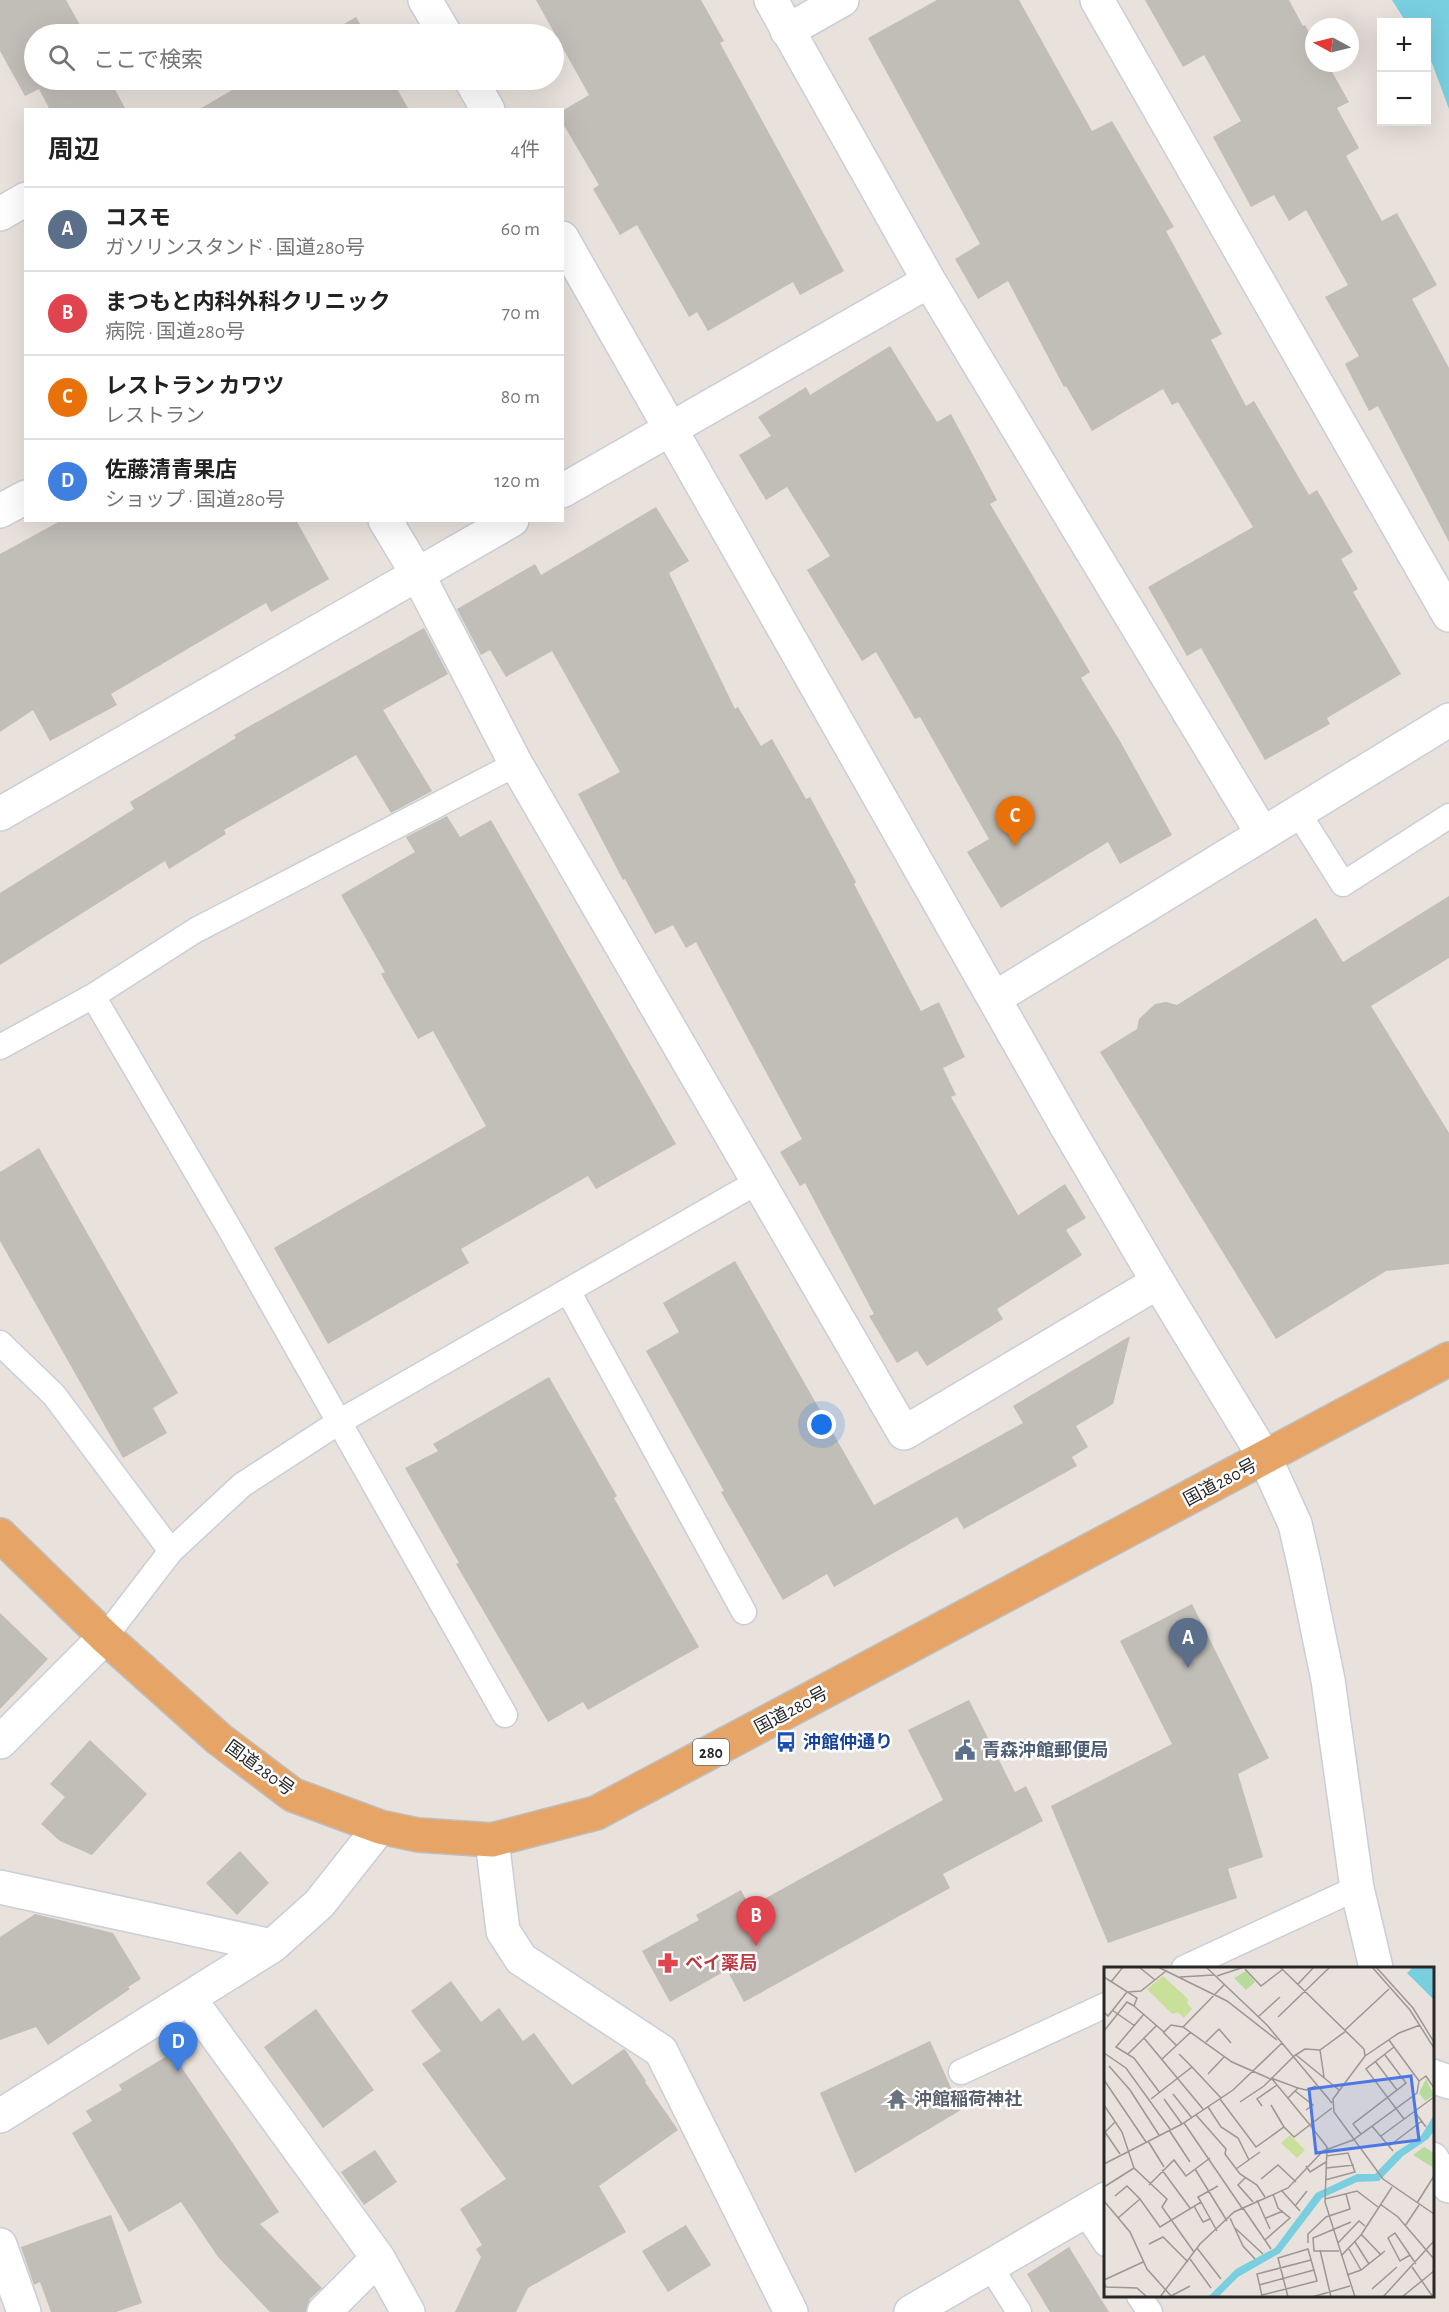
<!DOCTYPE html>
<html lang="ja">
<head>
<meta charset="utf-8">
<style>
	body { margin:0; font-family:"Alegreya Sans","Noto Sans JP",sans-serif; background:#f2f2f2; color:#222 }
	.controls { position:absolute; right:18px; top:18px; display:grid; overflow:hidden; border-radius:0px; box-shadow:0 6px 24px #0002 }
	.controls button { width:54px; height:54px; display:grid; place-items:center; padding:0; border:0; border-bottom:2px solid #e0e0e0; background:#fff; color:#222; font:30px sans-serif }
	.compass { position:absolute; left:1305px; top:18px; width:54px; height:54px; border-radius:50%; background:#fff; box-shadow:0 6px 24px #0002; rotate:277deg }
	.you { position:absolute; left:822px; top:1425px; width:21px; height:21px; margin:-15px; border:4px solid #fff; border-radius:50%; background:#1a73e8; box-shadow:0 0 0 9px #1a73e833 }
	.badge { display:grid; place-items:center; width:39px; height:39px; border-radius:50%; background:#4c77e5; color:#fff; font-size:20px; font-weight:700 }
	.pin { position:absolute; translate:-50% -50px; filter:drop-shadow(0 2px 3px #0008) }
	.pin::after { content:''; position:absolute; top:32px; width:21px; height:18px; background:inherit; clip-path:polygon(0 0,100% 0,50% 100%) }
	.list { margin:0; padding:0; list-style:none }
	h2 { display:flex; justify-content:space-between; align-items:center; height:78px; margin:0; padding:0 24px; font-size:26px }
	h2 small { font-size:20px; font-weight:400; color:#767676 }
	.list li { display:grid; grid-template-columns:39px 1fr auto; gap:18px; align-items:center; box-sizing:border-box; height:84px; padding:0 24px; border-top:2px solid #e0e0e0 }
	.list b { display:block; font-size:22px; white-space:nowrap }
	.list p { margin:0; font-size:20px; white-space:nowrap; color:#767676 }
	.list em { font-size:20px; font-style:normal; color:#767676 }
	.icon { flex:none; width:33px; height:33px; fill:none; stroke:currentColor; stroke-width:2; stroke-linecap:round; stroke-linejoin:round }
	.map { position:relative; flex:none; width:1449px; height:2312px; overflow:hidden }
	.search { position:absolute; background:#fff; box-shadow:0 6px 24px #0002; left:24px; top:24px; width:540px; height:66px; display:flex; align-items:center; gap:15px; box-sizing:border-box; padding:0 21px; border-radius:33px; color:#767676; font-size:22px }
	.panel { position:absolute; background:#fff; box-shadow:0 6px 24px #0002; left:24px; top:108px; width:540px; height:414px; border-radius:0px }
	.map>svg:first-child { display:block }
	.water { fill:#79cee0 }
	.building { fill:#c1bdb7 }
	.lines { fill:none; stroke-linecap:round; stroke-linejoin:round }
	.service-casing { stroke:#c9ced8; stroke-width:27 }
	.minor-casing { stroke:#c9ced8; stroke-width:36 }
	.tertiary-casing { stroke:#c9ced8; stroke-width:36 }
	.trunk-casing { stroke:#bebebe; stroke-width:36 }
	.service { stroke:#fff; stroke-width:24 }
	.minor { stroke:#fff; stroke-width:33 }
	.tertiary { stroke:#fff; stroke-width:33 }
	.trunk { stroke:#e6a566; stroke-width:33 }
	.labels { text-anchor:middle; stroke-width:5; stroke-linejoin:round; paint-order:stroke }
	.shield { fill:#fff; stroke:#686868; stroke-width:1.5 }
	.shield-label { font-size:16px; font-weight:bold; fill:#282828 }
	.street-label { font-size:18px; fill:#282828; stroke:#fff }
	.transit-label { font-size:18px; font-weight:bold; fill:#164399; stroke:#fff; text-anchor:start }
	.service-label { font-size:18px; font-weight:bold; fill:#4e5e75; stroke:#fff; text-anchor:start }
	.health-label { font-size:18px; font-weight:bold; fill:#be3a42; stroke:#fff; text-anchor:start }
	.worship-label { font-size:18px; font-weight:bold; fill:#5b616d; stroke:#fff; text-anchor:start }
	.inset-road { fill:none; stroke:#9c9793; stroke-width:1.5 }
	.view { fill:#4c77e5; fill-opacity:0.15; stroke:#4c77e5; stroke-width:3 }
	.inset-edge { fill:none; stroke:#282828; stroke-width:3 }
</style>
</head>
<body>
<div class="map">
<svg width="1449" height="2312" viewBox="0 0 1449 2312">
	<rect width="100%" height="100%" fill="#e9e1db"/>
	<path class="water" d="M1392,0h57v109l-17,-46 -5,-9 -1,-32h-20z"/>
	<path class="building" d="M0,0h66l19,34h-51v46h76l16,30h-76l-11,-21 -14,7 -25,-45z
		M536,0h165l23,41 -4,2 124,228 -44,24 -7,-13 -85,49 -11,-19 -8,5 -52,-92 -17,10 -27,-46 6,-4 -37,-63v-11l27,-16z
		M937,0h82l73,131 20,-10 62,106 -8,4 56,103 -11,6 35,66 8,-5 55,94 8,-5 36,62 -12,7 17,30 -5,3 48,82 -74,44 3,6 -65,36 -64,-112 -14,8 -39,-69 105,-60 -75,-125 -6,3 -9,-16 -71,42 -26,-45 -2,1 -56,-106 -30,18 -23,-40 25,-15 -112,-206z
		M1145,0h144l14,26 2,-1 9,16v22h13l22,39 -12,6 22,40 -13,8 36,65 15,-8 40,72 -25,14 37,69v174l-71,-136 -9,5 -24,-47 14,-8 -34,-59 23,-12 -42,-75 -17,11 -15,-26 -23,12 -38,-70 28,-16 -37,-66 -21,12z
		M356,17l10,17h-39z
		M249,80h143l17,30h-211z
		M890,346l47,76 14,-8 46,86 -7,4 100,168 -9,6 39,63 52,94 -52,29 -12,-22 -107,66 -34,-56 22,-13 -69,-122 -5,2 -39,-67 -14,9 -55,-91 23,-14 -43,-69 -21,13 -27,-45 32,-19 -13,-19 48,-30 4,8z
		M656,507l33,54 -20,12 66,136 3,-2 23,39 11,-7 34,60 4,-2 46,85 -2,2 67,127 18,-9 26,55 -22,11 13,27 -5,2 67,118 47,-31 21,34 -20,12 16,25 -85,54 6,10 -76,47 -10,-15 -20,12 -28,-47 5,-2 -69,-131 -5,3 -20,-34 22,-13 -106,-197 -10,6 -13,-23 -18,9 -30,-55 -2,1 -45,-86 42,-22 -68,-121 -46,26 -16,-27 -9,5 -24,-46 78,-45 6,11z
		M62,520h234l33,59 -58,33 -5,-9 -155,91 6,11 -67,36 -17,-31 -33,22v-178z
		M424,628l24,46 -65,36 49,81 -41,22 -35,-58 -132,75 2,4 -57,35 -4,-8 -165,104v-72l134,-84 -4,-7 106,-64 -2,-3z
		M447,816l13,21 31,-17 185,324 -80,45 -8,-13 -127,73 8,14 -141,81 -54,-96 212,-122 -53,-95 -15,8 -37,-65 4,-2 -44,-77 74,-43 -9,-15z
		M1449,896v62l-78,48 78,127v131l-63,7 -110,68 -176,-287 37,-23 2,-10 16,-15 11,-2 11,3 139,-87 27,44z
		M39,1148l139,245 -25,15 14,25 -44,25 -123,-217v-69z
		M735,1261l139,244 149,-82 -10,-17 117,-70 -17,68 -37,22 12,21 -16,10 5,9 -113,63 -7,-12 -123,70 -7,-13 -44,26 -62,-108 3,-1 -78,-140 33,-19 -16,-29z
		M549,1377l68,119 -3,2 85,149 -111,63 -5,-8 -35,20 -92,-158 3,-1 -54,-95 33,-17 -5,-7z
		M1192,1604l77,154 -31,16 25,83 -35,12 9,29 -129,45 -57,-137 121,-62 -52,-103z
		M0,1613l48,46 -48,50z
		M969,1700l46,92 11,-6 17,35 -100,53 7,14 -206,114 -17,-32 -57,32 -28,-51 57,-31 -3,-5 45,-25 9,17 193,-107 -35,-70z
		M90,1740l57,54 -55,61 -32,-14 -19,-17 24,-27 -15,-13z
		M240,1851l29,32 -32,32 -31,-32z
		M35,1914l78,19 28,46 -13,8 2,2 -82,56 -12,-18 -36,13v-103z
		M451,1981l30,41 18,-14 24,33 11,-8 38,52 52,-36 2,2 20,30 -1,1 33,48 -79,56 27,46 -98,56 -12,24h-61l26,-55 -5,-8 6,-4 -22,-36 46,-30 -84,-115 19,-13 -30,-40z
		M316,2009l58,81 -51,38 -59,-81z
		M930,2041l31,69 -106,63 -35,-80z
		M172,2053l107,159 -19,12 62,64 -12,11 -4,13h-36l-52,-55 -37,-55 -52,30 -57,-99 20,-12 -6,-10 36,-21 -3,-5z
		M375,2150l22,32 -33,23 -23,-33z
		M111,2215l31,88 -26,9h-65l-11,-30 -6,3 -13,-38z
		M686,2225l25,40 -43,27 -26,-41z
		M1069,2247l40,65h-59l-23,-38z"/>
	<g class="lines">
		<g class="service-casing">
			<path id="service" d="M1297,811l46,73 106,-68
				M93,996l103,-66 320,-166
				M0,1047l93,-51 135,230 277,489
				M568,1291l176,321
				M0,1343l54,52 117,156
				M105,1637l66,-86 71,-66 97,-63 420,-241
				M1184,1968l173,-80
				M961,2072l145,-67
				M1084,2211l22,33
				M990,2266l29,46
				M1139,2296l11,16"/>
		</g>
		<g class="minor-casing">
			<path id="minor" d="M771,0l158,281 333,552
				M1097,0l352,615
				M787,31l55,-31
				M0,214l26,-15
				M562,491l367,-210
				M0,511l26,-14
				M385,520l33,55 98,189 388,669 254,-151
				M0,814l512,-294
				M995,998l454,-278
				M0,1742l105,-105
				M492,1840l11,91 18,28 140,92 130,261
				M0,1887l272,59
				M189,1998l189,260
				M0,2116l272,-170 47,-42 61,-77
				M0,2245l24,67
				M324,2312l54,-54 30,54
				M911,2312l195,-113"/>
		</g>
		<g class="tertiary-casing">
			<path id="tertiary" d="M425,0l20,34
				M471,80l17,30
				M562,238l505,889 91,155 107,176 30,66 9,39 24,117 29,208 19,80
				M1432,2076l17,6
				M1432,2159l17,27"/>
		</g>
		<g class="trunk-casing">
			<path id="trunk" d="M0,1535l105,102 114,102 74,56 87,32 38,8 74,5 104,-27 853,-454"/>
		</g>
		<use href="#service" class="service"/>
		<use href="#minor" class="minor"/>
		<use href="#tertiary" class="tertiary"/>
		<use href="#trunk" class="trunk"/>
	</g>
	<defs>
		<g id="bus-bare" transform="scale(1.62)"><path d="M-5-6H5V4H4V6H2V4H-2V6H-4V4H-5ZM-3.5-4V0h7V-4ZM-3.5 1.2v1.5H-2V1.2ZM2 1.2v1.5H3.5V1.2Z" fill="#1a4fb4" stroke="#fff" stroke-width="2.5" paint-order="stroke"/></g>
		<g id="civic-bare" transform="scale(1.62)"><path d="M-.6-6.5H3V-4.5H.6V-3L4-1V1h2V6H-6V1h2V-1L-.6-3ZM-1.2 2.5V6h2.4V2.5Z" fill="#5c6f8a" stroke="#fff" stroke-width="2.5" paint-order="stroke"/></g>
		<g id="pharmacy-bare" transform="scale(1.62)"><path d="M-2-6h4v4h4v4h-4v4h-4v-4h-4v-4h4Z" fill="#e0444e" stroke="#fff" stroke-width="2.5" paint-order="stroke"/></g>
		<g id="temple-bare" transform="scale(1.62)"><path d="M0-6L5-2H3V0L6.5 2.5H4V6H1.5V3h-3V6H-4V2.5H-6.5L-3 0V-2H-5Z" fill="#6b7280" stroke="#fff" stroke-width="2.5" paint-order="stroke"/></g>
	</defs>
	<g fill-rule="evenodd">
		<use href="#bus-bare" x="786" y="1742"/>
		<use href="#civic-bare" x="965" y="1750"/>
		<use href="#pharmacy-bare" x="668" y="1963"/>
		<use href="#temple-bare" x="897" y="2099"/>
	</g>
	<g class="labels">
		<rect class="shield" x="693" y="1739" width="36" height="26" rx="4.5"/>
		<g class="shield-label">
			<text x="711" y="1758">280</text>
		</g>
		<g class="street-label">
			<text transform="translate(1220 1482) rotate(-28)" y="6">国道280号</text>
			<text transform="translate(791 1710) rotate(-28)" y="6">国道280号</text>
			<text transform="translate(260 1768) rotate(36)" y="6">国道280号</text>
		</g>
		<g class="transit-label">
			<text x="803" y="1748">沖館仲通り</text>
		</g>
		<g class="service-label">
			<text x="982" y="1756">青森沖館郵便局</text>
		</g>
		<g class="health-label">
			<text x="685" y="1969">ベイ薬局</text>
		</g>
		<g class="worship-label">
			<text x="914" y="2105">沖館稲荷神社</text>
		</g>
	</g>
	<g transform="translate(1104 1967)">
		<rect width="330" height="330" fill="#e9e1db"/>
		<path d="M142,4l9,11 -9,8 -12,-12zM322,112l8,16 -9,6 -6,-8zM320,180l10,6v15l-21,-13z" fill="#b7da9d"/>
		<path d="M59,9l25,23 -1,4 5,6 -8,9 -6,-6 -6,2 -25,-25zM186,168l15,15 -8,8 -16,-15z" fill="#c9e09a"/>
		<path d="M309,0h21v33l-27,-27zM330,148v16l-6,8 -25,17 -24,25 -22,1 -35,16 -42,55 -42,24 -20,20h-10l28,-28 39,-21 41,-55 41,-19h18l21,-22 25,-16z" fill="#79cee0"/>
		<path class="inset-road" d="M35,0l16,13M54,0l69,34 50,39M102,0l61,58 65,78M176,0l84,82 1,7 -32,43 1,13 49,67 51,35M268,0l38,43 24,38M272,0l37,41 21,34M141,2l16,17 21,-16M113,9l27,-9M0,10l33,21 -3,8 30,26 7,-7 12,2 49,35 41,18 37,45 17,22 -2,55 30,95M76,10l34,-2M7,15l12,-15M194,17l16,-17M24,25l13,-1 25,-20M8,43l23,16M0,45l4,4 19,-24M40,47l-28,33 18,11 26,35M154,50l22,-20M174,50l52,-50M79,60l41,-42M241,63l44,-41M0,64l23,-29 7,4M59,65l13,13M40,71l59,71M102,75l13,-13 12,14M290,80l-28,22 38,50M216,83l4,27M0,86l22,15 44,61M24,87l28,-28M75,87l13,13M192,88l43,35M190,89l11,-7 15,1 26,-19M261,89l34,-23 21,-8M58,92l29,-27M271,94l22,29M5,99l21,24 29,45M104,107l16,-17M167,111l27,10 -10,10M0,113l42,62M315,114l7,-5 8,12M194,121l8,2 10,-4M191,124l18,14 -7,5M69,127l19,24M47,132l41,-32 29,31M60,132l18,25M116,132l36,48 28,-20 10,10 38,-29M136,135l24,-16 29,-29M0,138l18,27 12,36 33,31 -5,8 32,45M167,138l13,22M158,139l-5,-7 20,-14M104,140l13,20 17,11 11,22M310,144l12,16M92,148l30,34 -1,5 15,20 17,11 8,12M11,155l-10,10 15,22M80,156l58,85M268,159l21,25M65,163l21,32M257,167l-8,-10 53,-41 -21,-28M277,169l53,-39M44,174l16,26M285,179l33,-25M0,197l78,-40 51,-34 49,-47M202,199l4,6 16,-10M222,201l28,-3M91,202l32,52M132,202l24,-17M58,203l28,38M142,210l-8,8 15,17M157,212l17,-14 18,17M221,213l30,-8 -7,-19 -22,3M45,218l25,-25 12,16 24,-18M0,220l30,-19M178,224l18,20M11,229l12,-10 13,13M221,232l32,-8 21,16M153,233l13,29M0,234l26,31 17,37 25,28M97,235l-3,-5 20,-11M313,236l17,-27M276,237l18,13 36,42M90,239l9,16 7,-3M191,239l12,-15M139,241l28,41M14,251l22,-19 20,28 41,-25 16,29M126,251l13,28 12,13M162,251l17,-7M301,259l14,-21M131,261l28,26M257,267l20,21M161,273l25,-22 -12,-10 -5,-14M251,275l14,22M204,276v-9l18,-17 24,-8 -4,-15M234,276l21,-22 6,5M45,277l14,-7 25,25M93,281l24,31M245,282l12,21M216,283l11,47M235,284h-25l-1,-13 38,-16M306,288l-10,6 -12,-23 7,-5 21,31M237,289l20,-21 31,-48M86,292l21,29M308,300l21,30M243,308l14,-5 24,-19M0,313l39,-18M0,315l2,5 31,1 10,9M155,318l55,-15M268,322l25,-22M158,328l24,-6 31,-8 -9,-32 -30,9 8,31 2,8M67,329l19,-10M158,329l-5,-22 54,-14M56,330l40,-53 34,-32 54,-24 35,-37 30,-11 64,-47 2,-12 -30,-41M208,330l38,-11M279,330l51,-56M298,330l32,-26"/>
		<path class="view" d="M307,109l8,64 -103,13 -7,-64z"/>
		<rect width="330" height="330" class="inset-edge"/>
	</g>
</svg>
<div class="controls">
<button>+</button>
<button>−</button>
</div>
<svg class="compass" viewBox="-18 -18 36 36"><path d="M0-13l5 13h-10z" fill="#e53935"/><path d="M0 13l5-13h-10z" fill="#767676"/></svg>
<div class="you"></div>
<div class="pin badge" style="left:1188px;top:1668px;background:#5c6f8a">A</div>
<div class="pin badge" style="left:756px;top:1946px;background:#e0444e">B</div>
<div class="pin badge" style="left:1015px;top:846px;background:#e8710a">C</div>
<div class="pin badge" style="left:178px;top:2072px;background:#3f7fe0">D</div>
<div class="search"><svg class="icon" aria-label="search" viewBox="0 0 24 24"><circle cx="10" cy="10" r="6"/><path d="M15 15l6 6"/></svg>ここで検索</div>
<section class="panel">
<h2>周辺<small>4件</small></h2>
<ul class="list">
<li><span class="badge" style="background:#5c6f8a">A</span><div><b>コスモ</b><p>ガソリンスタンド · 国道280号</p></div><em>60 m</em></li>
<li><span class="badge" style="background:#e0444e">B</span><div><b>まつもと内科外科クリニック</b><p>病院 · 国道280号</p></div><em>70 m</em></li>
<li><span class="badge" style="background:#e8710a">C</span><div><b>レストラン カワツ</b><p>レストラン</p></div><em>80 m</em></li>
<li><span class="badge" style="background:#3f7fe0">D</span><div><b>佐藤清青果店</b><p>ショップ · 国道280号</p></div><em>120 m</em></li>
</ul>
</section>
</div>
</body>
</html>
